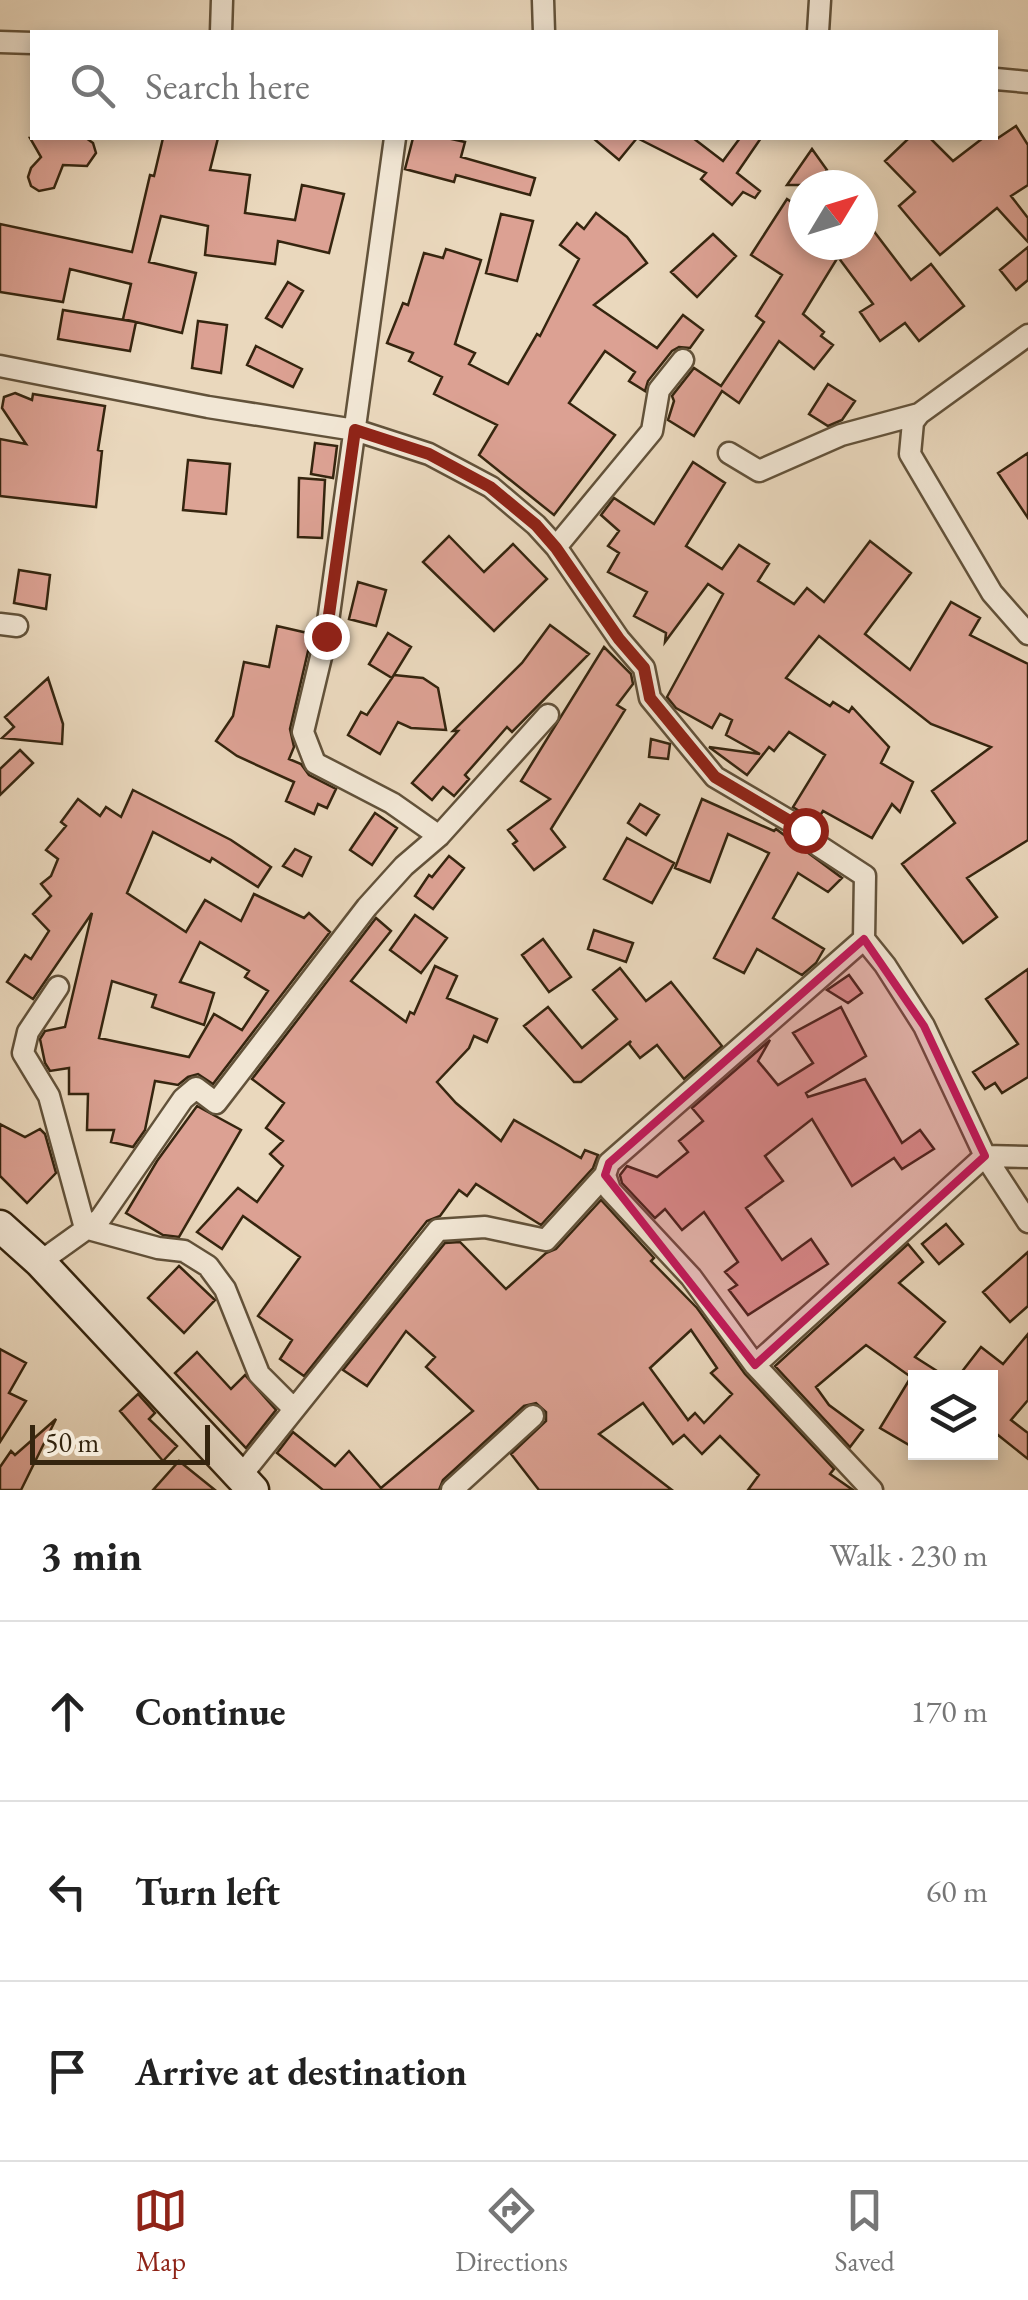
<!DOCTYPE html>
<html lang="en">
<head>
<meta charset="utf-8">
<style>
	body { margin:0; font-family:"EB Garamond",serif; background:#f2f2f2; color:#222 }
	.controls { position:absolute; right:30px; bottom:30px; display:grid; overflow:hidden; border-radius:0px; box-shadow:0 5px 15px #0003 }
	.controls button { width:90px; height:90px; display:grid; place-items:center; padding:0; border:0; border-bottom:2px solid #e0e0e0; background:#fff; color:#222; font:50px sans-serif }
	.compass { position:absolute; left:788px; top:170px; width:90px; height:90px; border-radius:50%; background:#fff; box-shadow:0 5px 15px #0003; rotate:52deg }
	.scale { position:absolute; left:30px; bottom:25px; width:180px; box-sizing:border-box; padding-left:10px; border:5px solid #35250f; border-top:0; font-size:28px; line-height:35px; white-space:nowrap; color:#35250f; -webkit-text-stroke:8px #f1e6d4; paint-order:stroke }
	.stop { position:absolute; width:30px; height:30px; margin:-22px; border:8px solid #8f2418; border-radius:50%; background:#fff }
	.stop.end { background:#8f2418; border-color:#fff; box-shadow:0 2px 10px #0008 }
	.list { margin:0; padding:0; list-style:none }
	h2 { display:flex; justify-content:space-between; align-items:center; height:130px; margin:0; padding:0 40px; font-size:42px }
	h2 small { font-size:32px; font-weight:400; color:#767676 }
	.list li { display:grid; grid-template-columns:65px 1fr auto; gap:30px; align-items:center; box-sizing:border-box; height:180px; padding:0 40px; border-top:2px solid #e0e0e0 }
	.list b { display:block; font-size:38px; white-space:nowrap }
	.list em { font-size:32px; font-style:normal; color:#767676 }
	.icon { flex:none; width:55px; height:55px; fill:none; stroke:currentColor; stroke-width:2; stroke-linecap:round; stroke-linejoin:round }
	.map { position:relative; flex:none; width:1028px; height:1490px; overflow:hidden }
	.search { position:absolute; background:#fff; box-shadow:0 5px 15px #0003; left:30px; right:30px; top:30px; height:110px; display:flex; align-items:center; gap:25px; box-sizing:border-box; padding:0 35px; border-radius:0px; color:#767676; font-size:38px }
	.sheet { height:670px; background:#fff }
	nav { display:flex; justify-content:space-around; align-items:center; box-sizing:border-box; height:140px; border-top:2px solid #e0e0e0; background:#fff; font-size:28px; color:#767676 }
	nav a { display:grid; justify-items:center; gap:5px }
	nav .on { color:#8f2418 }
	.map>svg:first-child { display:block }
	.building { fill:#dca193; stroke:#35250f; stroke-width:2.5; fill-rule:evenodd }
	.lines { fill:none; stroke-linecap:round; stroke-linejoin:round }
	.street-casing { stroke:#62523a; stroke-width:25 }
	.secondary-casing { stroke:#35250f; stroke-width:35 }
	.street { stroke:#f1e6d4; stroke-width:20 }
	.secondary { stroke:#f1e6d4; stroke-width:30 }
	.route { stroke:#8f2418; stroke-width:12 }
	.marked { fill:#c2185b; fill-opacity:0.2; stroke:#c2185b; stroke-width:8; stroke-linejoin:round }
</style>
</head>
<body>
<div class="map">
<svg width="1028" height="1490" viewBox="0 0 1028 1490">
	<rect width="100%" height="100%" fill="#ead8bd"/>
	<filter id="stains"><feTurbulence type="fractalNoise" baseFrequency=".002" numOctaves="4"/><feColorMatrix values="0 0 0 0 .2 0 0 0 0 .09 0 0 0 0 .02 0 0 0 .5 -.17"/></filter>
	<radialGradient id="worn" r=".72"><stop offset=".6" stop-color="#630" stop-opacity="0"/><stop offset="1" stop-color="#630" stop-opacity=".3"/></radialGradient>
	<path class="building" d="M1016,126l12,19v40l-17,11 17,22v24l-31,-34 -57,47 -41,-49 16,-14 -30,-31 24,-23h21l23,23 30,-23h15z
		M30,138h56l7,5 3,10 -9,13 -24,-1 -9,23 -15,3 -8,-5 -3,-9 3,-9 10,-11z
		M163,138h55l-8,32 40,5 -5,38 50,7 7,-35 42,9 -15,59 -51,-12 -3,23 -70,-9 3,-29 -47,-10 -12,46 47,11 -14,60 -46,-11 -6,29 -72,-12 5,-29 73,12 -13,-3 8,-35 -61,-15 -7,33 -63,-10v-68l132,28 18,-77 4,1z
		M413,138h34l18,4 -4,15 74,21 -5,17 -74,-20 -2,7 -49,-13z
		M593,138h100l30,23 17,-23h21l-24,35 23,18 -5,7 -12,-6 -11,13 -31,-26 5,-6 -69,-35 -18,22z
		M812,149l15,21 -10,15h-30z
		M787,199l16,11v35h60v-28l48,63 20,-16 33,42 -45,35 -14,-18 -25,18 -20,-29 13,-8 -35,-47 -35,57 21,18 -3,4 12,9 -19,24 -35,-28 -40,62 -17,-12 -28,45 -26,-16 6,-19 -2,-5 22,-28 27,18 43,-64 -8,-6 26,-41 -31,-20z
		M596,213l31,24 20,26 -53,42 63,43 26,-33 20,15 -13,18 -11,-1 -7,4 -24,30 -3,10 -16,-10 6,-9 -30,-21 -36,52 46,32 -61,80 -75,-60 18,-30 -63,-31 8,-17 -33,-16 4,-8 -26,-10 16,-40 5,2 16,-52 19,5 3,-9 35,11 -26,84 20,9 -6,11 39,20 29,-50 3,2 39,-77 -19,-14 17,-22 7,6z
		M501,214l32,7 -16,60 -31,-8z
		M713,234l23,22 -39,41 -26,-25z
		M1028,247v33l-12,10 -16,-20z
		M288,282l15,9 -21,36 -16,-9z
		M198,321l29,4 -6,48 -29,-5z
		M256,346l46,23 -9,18 -46,-22z
		M828,384l27,17 -13,19 -14,6 -19,-12z
		M15,393l17,7 1,-6 72,12 -7,44 4,1 -6,56 -96,-11v-57l26,5 -24,-36 2,-11z
		M315,443l22,3 -4,32 -22,-4z
		M1028,453v65l-30,-45z
		M188,460l42,4 -4,50 -43,-4z
		M693,462l32,21 -39,63 36,23 17,-24 30,19 -11,17 36,23 13,-16 17,14 46,-61 41,32 -46,61 45,36 41,-68 29,16 -10,17 58,29v176l-61,38 30,39 -34,26 -61,-79 53,-41 -23,-32 59,-44 -60,-23 -112,-88 -33,42 44,28 3,-4 16,10 3,-5 37,40 -8,16 32,19 -13,30 -8,-8 -20,34 -49,-27 -7,11 -23,-15 32,-52 -36,-23 -15,19 -5,-4 -22,28 -38,-28 51,7 -34,-19 6,-15 -12,-6 -8,14 -36,-20 -9,-11 56,-103 -15,-10 -43,58 1,-9 -32,-17 13,-24 -39,-20 11,-19 -11,-7 11,-15 -18,-16 13,-17 40,26z
		M299,478l26,2 -3,58 -24,-1z
		M449,536l35,36 29,-28 34,35 -53,52 -71,-69z
		M19,570l31,5 -4,34 -32,-6z
		M358,582l28,8 -10,36 -27,-7z
		M550,625l39,29 -77,78 -5,-5 -42,48 4,4 -15,17 -11,-9 -11,13 -20,-17 46,-52h-5l69,-68z
		M277,626l35,8 -22,95 4,18 -5,12 12,5 8,11 27,14 -9,19 -9,-4 -4,10 -28,-13 8,-19 -57,-26 -21,-15 17,-25 11,-54 25,5z
		M388,633l23,14 -19,31 -23,-14z
		M604,647l27,27 2,10 -16,21 8,5 -74,119 14,18 -31,23 -21,-26 4,-3 -9,-11 42,-31 -29,-18z
		M394,675l29,3 15,10 8,42 -35,-2 -13,-6 -18,32 -32,-19 13,-23 6,3z
		M48,678l15,46 -1,20 -60,-6 12,-11 -9,-10z
		M651,739l19,5 -2,15 -19,-2z
		M20,750l13,13 -33,32v-26z
		M133,790l98,50 40,27 -13,20 -46,-29 -2,4 -57,-30 -26,61 59,39 19,-32 36,21 13,-27 50,24 5,-5 21,19 -117,152 -15,-10 -10,3 -10,8 -23,-4 -10,49 -12,17 -22,-5 3,-12h-27l1,-36h-19v-26l-19,3 -5,-8 -5,-24 5,-8 20,-4 27,-114 -59,86 -26,-17 18,-27 6,4 18,-28 -16,-17 18,-18 -10,-12 10,-8 7,-17 -12,-9 20,-24 -5,-4 17,-23 22,17 6,-9 15,10zM200,942l49,29 -4,6 23,14 -26,39 -28,-16 -25,43 -90,-19 13,-57 44,14 -4,12 52,18 10,-32 -34,-11z
		M702,799l72,32 2,-2 66,49 -14,14 -30,-19 -25,45 51,31 -8,14 -14,12 -45,-26 -13,24 -30,-15 55,-105 -41,-19 -18,48 -35,-14z
		M640,804l19,11 -13,20 -18,-12z
		M375,813l22,15 -25,37 -22,-15z
		M627,838l47,25 -22,40 -48,-24z
		M295,849l16,8 -9,19 -19,-10z
		M449,856l15,12 -31,41 -18,-13 14,-21 3,2z
		M415,915l32,23 -26,35 -31,-23z
		M376,918l15,13 -40,50 55,41 4,-10 4,2 21,-48 22,10 -10,22 50,21 -10,23 -13,-6 -5,12 -32,34 19,21 45,38 13,-21 67,38 4,-8 13,5 -5,13 -52,57 -65,-41 -9,12 -8,-6 -19,26 -13,5 -123,155 -24,-17 12,-19 -34,-24 42,-59 -57,-41 -21,33 -25,-17 41,-44 19,14 26,-36 -13,-12 13,-13 -17,-13 18,-25 -32,-24z
		M594,930l39,13 -7,19 -38,-13z
		M543,939l28,38 -22,15 -27,-37z
		M620,968l26,33 25,-19 51,64 -38,33 -27,-34 -17,13 -11,-14 2,-3 -50,41h-7l-50,-56 24,-19 34,41 35,-29 -24,-29z
		M1028,969v108l-26,16 -7,-10 -10,6 -12,-17 45,-28 -32,-45z
		M849,975l13,18 -14,10 -21,-13z
		M841,1007l25,49 -60,37 2,4 57,-18 37,64 18,-13 14,19 -32,20 -8,-11 -42,28 -40,-67 -47,37 18,25 -37,27 36,52 29,-21 17,25 -80,51 -19,-25 8,-5 -12,-13 13,-10 -34,-50 -22,18 -17,-21 -10,9 -33,-35 -2,-8 7,-9 30,11 31,-25 -9,-11 24,-20 -11,-13 78,-68 -12,21 20,24 35,-22 -20,-30z
		M197,1106l44,24 -62,107 -16,-2 -37,-22 31,-52z
		M0,1124l25,13 15,-8 5,5 11,39 -29,30 -27,-27z
		M601,1200l53,58 -3,3 46,47 48,66 89,95 -4,5 23,16h-105l11,-15 -39,-39 -18,18 -18,-19 -11,9 -30,-41 -44,31 73,56h-133l-28,-36 35,-33v-9l-10,-9 -12,3 -81,74 -4,10h-116l-46,-37 16,-21 42,34 14,-15 32,37 92,-77 -47,-44 9,-10 -29,-26 -39,55 -24,-16 102,-127 15,-1 46,47 40,-36 10,-4zM691,1330l26,38 -6,5 21,21 -28,29 -9,-10 -7,7 -38,-52z
		M946,1224l17,20 -24,20 -17,-20z
		M908,1244l15,18 -24,21 46,39 -30,35 33,21h-32v71l-36,-21 31,-51 -45,-32 -50,42 13,18 34,25 -13,17 -75,-81z
		M1028,1252v54l-18,16 -27,-30z
		M179,1266l36,34 -31,33 -36,-35z
		M1028,1334v66l-17,20 17,13v26l-30,-24 -8,9v-66h-33l24,-31 22,17z
		M0,1349l26,14 -17,30 17,8 -26,41z
		M197,1352l34,37 14,-14 31,35 -30,38 -71,-75z
		M138,1394l17,19 -6,6 28,27 -14,15 -43,-50z
		M56,1419l-35,71h-21v-23l11,-16 4,4z
		M179,1461l36,29h-62z"/>
	<g class="lines">
		<g class="street-casing">
			<path id="street" d="M543,0l1,32
				M221,32l1,-32
				M818,32l2,-32
				M0,42l32,1
				M996,79l32,3
				M395,138l-69,498 -23,96 12,31 77,40 47,33
				M1028,335l-109,79 -6,8 -3,32 82,139 36,41
				M0,366l208,41 147,23 74,24 62,33 45,38 20,22 63,92 25,29 6,30 65,79 90,53 14,16 46,30 -1,63 21,26 39,61 61,130 43,66
				M729,453l30,18 82,-36 78,-21
				M556,547l96,-116 7,-41 24,-30
				M0,624l17,2
				M58,987l-30,45 -5,21 26,43 36,132 73,20 26,3 24,15 17,23 34,85 35,35
				M605,1175l5,15 81,87 64,88 117,125
				M40,1262l60,-43 83,-120 13,-11 20,15 151,-196 37,-41 35,-30 109,-121
				M755,1365l230,-209 43,1
				M240,1477l198,-247 47,-3 61,13 59,-65 4,-12 255,-224
				M452,1490l81,-74"/>
		</g>
		<g class="secondary-casing">
			<path id="secondary" d="M0,1226l40,36 213,228"/>
		</g>
		<use href="#street" class="street"/>
		<use href="#secondary" class="secondary"/>
	</g>
	<g class="lines">
		<path class="route" d="M326,636l29,-206 74,24 61,33 46,38 20,23 63,91 25,29 6,30 65,79 90,53"/>
	</g>
	<path class="marked" d="M864,939l60,87 61,130 -230,209 -150,-190 4,-12z"/>
	<rect width="100%" height="100%" filter="url(#stains)"/>
	<rect width="100%" height="100%" fill="url(#worn)"/>
</svg>
<div class="controls">
<button><svg class="icon" aria-label="layers" viewBox="0 0 24 24"><path d="M12 4l9 5-9 5-9-5zM3 14l9 5 9-5"/></svg></button>
</div>
<svg class="compass" viewBox="-18 -18 36 36"><path d="M0-13l5 13h-10z" fill="#e53935"/><path d="M0 13l5-13h-10z" fill="#767676"/></svg>
<div class="scale">50 m</div>
<div class="stop" style="left:805px;top:830px"></div>
<div class="stop end" style="left:326px;top:636px"></div>
<div class="search"><svg class="icon" aria-label="search" viewBox="0 0 24 24"><circle cx="10" cy="10" r="6"/><path d="M15 15l6 6"/></svg>Search here</div>
</div>
<section class="sheet">
<h2>3 min<small>Walk · 230 m</small></h2>
<ul class="list">
<li><svg class="icon" aria-label="ahead" viewBox="0 0 24 24"><path d="M12 20V5M6 11l6-6 6 6"/></svg><div><b>Continue</b></div><em>170 m</em></li>
<li><svg class="icon" aria-label="left" viewBox="0 0 24 24"><path d="M17 20v-9H6M10 6l-5 5 5 5"/></svg><div><b>Turn left</b></div><em>60 m</em></li>
<li><svg class="icon" aria-label="arrive" viewBox="0 0 24 24"><path d="M6 21V4h12l-3 4 3 4H6"/></svg><div><b>Arrive at destination</b></div></li>
</ul>
</section>
<nav>
<a class="on"><svg class="icon" aria-label="map" viewBox="0 0 24 24"><path d="M3 6l6-2 6 2 6-2v14l-6 2-6-2-6 2zM9 4v14M15 6v14"/></svg>Map</a>
<a><svg class="icon" aria-label="directions" viewBox="0 0 24 24"><path d="M12 3l9 9-9 9-9-9zM9 14v-3h6M13 9l2 2-2 2"/></svg>Directions</a>
<a><svg class="icon" aria-label="saved" viewBox="0 0 24 24"><path d="M7 4h10v16l-5-4-5 4z"/></svg>Saved</a>
</nav>
</body>
</html>
